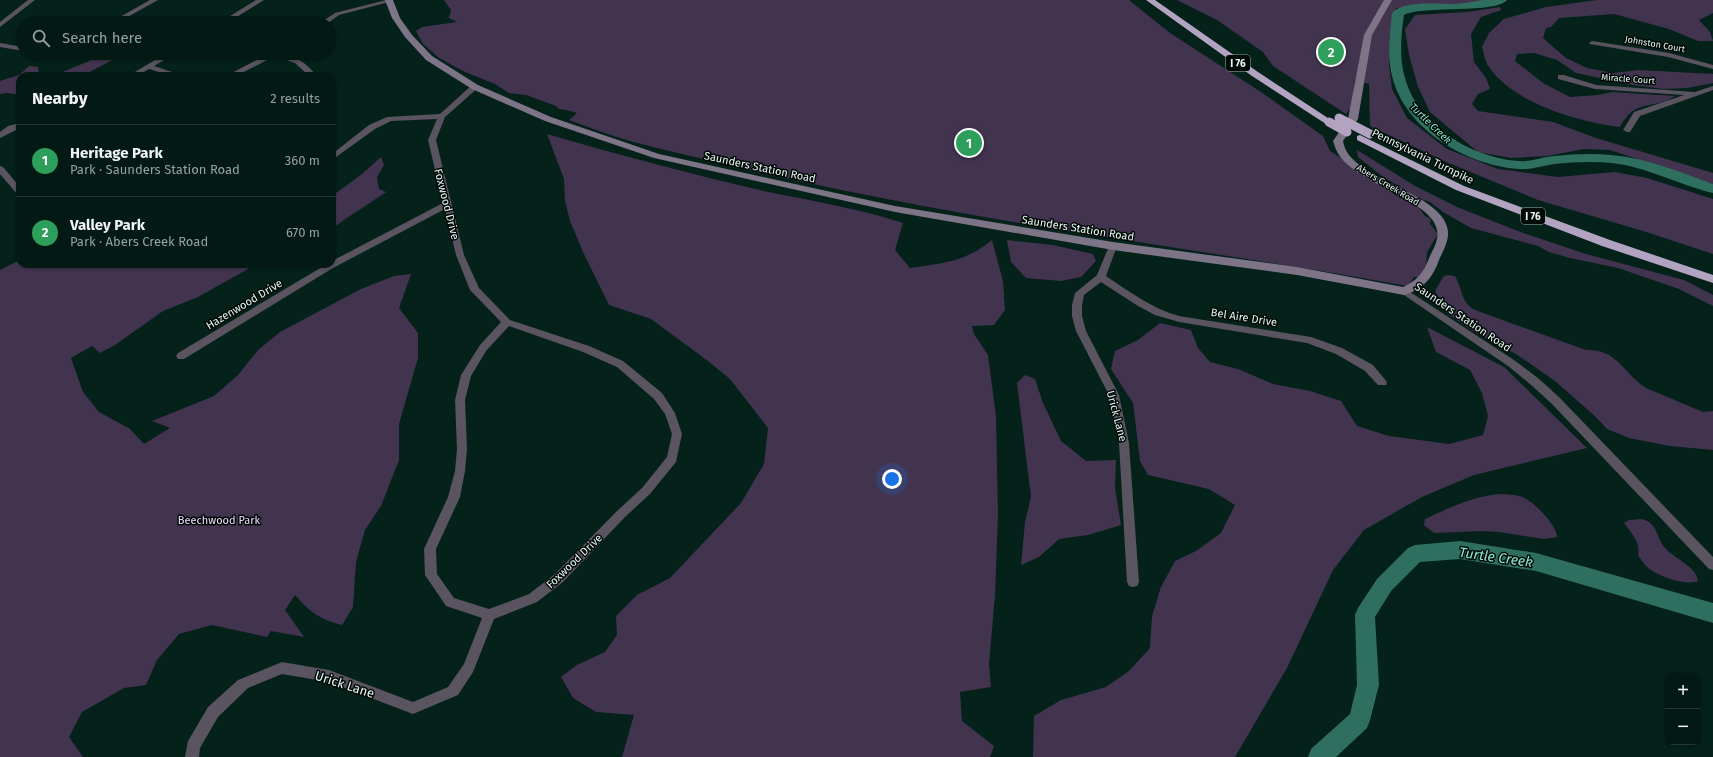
<!DOCTYPE html>
<html lang="en">
<head>
<meta charset="utf-8">
<style>
	body { margin:0; font-family:"Fira Sans",sans-serif; background:#112622; color:#f1f3f6 }
	.controls { position:absolute; right:12px; bottom:12px; display:grid; overflow:hidden; border-radius:8px; box-shadow:0 1px 3px #0004 }
	.controls button { width:36px; height:36px; display:grid; place-items:center; padding:0; border:0; border-bottom:1px solid #243834; background:#031914; color:#f1f3f6; font:20px sans-serif }
	.you { position:absolute; left:892px; top:479px; width:14px; height:14px; margin:-10px; border:3px solid #fff; border-radius:50%; background:#1a73e8; box-shadow:0 0 0 6px #1a73e833 }
	.badge { display:grid; place-items:center; width:26px; height:26px; border-radius:50%; background:#8c9099; color:#fff; font-size:13px; font-weight:700 }
	.pin { position:absolute; translate:-50% -50%; border:2px solid #fff; box-shadow:0 1px 4px #0006 }
	.list { margin:0; padding:0; list-style:none }
	h2 { display:flex; justify-content:space-between; align-items:center; height:52px; margin:0; padding:0 16px; font-size:17px }
	h2 small { font-size:13px; font-weight:400; color:#97a0a0 }
	.list li { display:grid; grid-template-columns:26px 1fr auto; gap:12px; align-items:center; box-sizing:border-box; height:72px; padding:0 16px; border-top:1px solid #243834 }
	.list b { display:block; font-size:15px; white-space:nowrap }
	.list p { margin:0; font-size:13px; white-space:nowrap; color:#97a0a0 }
	.list em { font-size:13px; font-style:normal; color:#97a0a0 }
	.icon { flex:none; width:22px; height:22px; fill:none; stroke:currentColor; stroke-width:2; stroke-linecap:round; stroke-linejoin:round }
	.map { position:relative; flex:none; width:1713px; height:757px; overflow:hidden }
	.search { position:absolute; background:#031914; box-shadow:0 1px 3px #0004; left:16px; top:16px; width:320px; height:44px; display:flex; align-items:center; gap:10px; box-sizing:border-box; padding:0 14px; border-radius:22px; color:#97a0a0; font-size:15px }
	.panel { position:absolute; background:#031914; box-shadow:0 1px 3px #0004; left:16px; top:72px; width:320px; height:196px; border-radius:12px }
	.map>svg:first-child { display:block }
	.green { fill:#42344f }
	.lines { fill:none; stroke-linecap:round; stroke-linejoin:round }
	.river { fill:#2f6f5f; fill-rule:evenodd }
	.street { fill:#5a5360; fill-rule:evenodd }
	.secondary { fill:#7d7487; fill-rule:evenodd }
	.highway { fill:#b2a3c1; fill-rule:evenodd }
	.highway-bridge { stroke:#b2a3c1; stroke-width:9 }
	.labels { text-anchor:middle; stroke-width:3; stroke-linejoin:round; paint-order:stroke }
	.far-street-label { font-size:9px; fill:#e4f8f2; stroke:#000806 }
	.shield { fill:#000806; stroke:#a0b0ab; stroke-width:1 }
	.shield-label { font-size:10px; font-weight:bold; fill:#e4f8f2 }
	.far-water-label { font-size:10px; font-style:italic; fill:#87e9cf; stroke:#000806 }
	.street-label { font-size:11px; fill:#e4f8f2; stroke:#000806 }
	.park-label { font-size:11px; fill:#ecdefa; stroke:#000806 }
	.near-street-label { font-size:13px; fill:#e4f8f2; stroke:#000806 }
	.near-water-label { font-size:14px; font-style:italic; fill:#87e9cf; stroke:#000806 }
</style>
</head>
<body>
<div class="map">
<svg width="1713" height="757" viewBox="0 0 1713 757">
	<rect width="100%" height="100%" fill="#04211a"/>
	<path class="green" d="M444,0h685l41,33 91,59 62,44 7,15 88,56 7,9 6,3 -1,5 8,10 -11,18 -1,13 -6,12h-6l-6,9c-222,-40 -446,-65 -665,-118 -38,-9 -76,-17 -113,-27 -21,-6 -41,-14 -61,-21l8,-7 -11,-3 -7,-1 -3,-3 -30,-11 -17,-2 -14,-9 -30,-12 -26,-14 -16,-14 -7,-13 6,-4 35,-5 -8,-4 2,-8z
		M1177,0h314l-18,3 -77,5 -7,57 3,24 15,29 40,31 51,20 60,8 57,-5 32,6 66,21v55l-70,-23 -105,-31 -94,-39 -74,-35 -1,-42 -14,-4 -3,26 -6,8 -73,-48 -10,-14 -46,-32z
		M1597,0h116v13l-14,7 11,12 3,9h-15l-29,-12 -55,-15 -55,4 -8,9 -5,1 -3,10 23,20 21,10 26,5 26,-3 74,4v9l-26,5 -23,1 -31,-4 -57,-12 -19,-13 -23,-7 -17,1 -2,7 28,22 27,14 28,-2 14,-3 63,4c-23,15 -39,1 -55,31 -41,-5 -107,-24 -131,-60 -4,-5 -5,-14 -7,-20l7,-14 15,-14 42,-12z
		M1500,7l1,3 -20,7 -10,17 3,28 12,16 4,11 -12,5 -6,10 6,7 75,11 43,16 117,35v11l-103,-34 -26,-1 -37,7 -36,2 -33,-6 -48,-40 -12,-25 -9,-32 -4,-26 10,-14 53,-3z
		M94,59h20l-32,17h-29z
		M29,66l9,1 1,8 6,1h-25v19l-13,-2 -7,1v-13l19,-6z
		M547,134c72,21 144,40 217,57 47,10 94,17 139,32l-8,27 15,18c34,-5 55,-6 82,-28l11,41 2,29 -11,15 -22,1 2,8 14,21 8,61 2,98 -3,81 -6,70 2,22 -31,5 2,29 32,25 -4,11h-368l12,-42 -38,-3 -23,-14 -12,-21 16,-12 28,-13 12,-17 -1,-19 21,-21 33,-17 71,-75 23,-39 4,-36 -38,-49 -22,-18 -57,-42 -42,-14 -26,-53 -13,-31 -5,-20 -1,-22z
		M1357,150l58,36 42,21 66,26 63,21 98,26 29,15v11l-34,-17 -61,-21 -48,-10 -21,-6 -11,-6 -67,-18 -28,-16 -13,-10 -12,-4 -36,-22 -24,-19z
		M381,157l3,8 -7,12 2,12 7,3c-18,13 -37,23 -54,37v-33l30,-22z
		M1007,240l46,5 40,9 3,7 -15,16 -20,4 -35,-3 -15,-16z
		M20,260v4h154l6,4 23,-4h54l-59,33 -35,14 -48,34 -15,8 -8,-7 -21,12 12,34 16,20 31,17 14,15 26,-16 -18,-7 62,-25 24,-21 20,-25 22,-18 81,-43 33,-13 17,-2 -12,34 19,25v25l-19,66v36l-18,46 -16,24 -9,32 -3,45 -11,18c-23,-6 -31,-12 -47,-30l-10,15 19,27 -33,-6 -4,6 -55,-12 -33,9 -22,26 -11,25 -22,3 -42,24 -13,25 14,20h-83v-487z
		M1447,275l8,1c8,13 5,26 20,34l111,40c32,-1 37,23 60,38l57,24 10,-1v39l-43,-4 -41,-8 -22,-9 -10,-11 -42,-37 -39,-27 -40,-21 -29,-20 -12,-22 8,-14z
		M1160,323l31,7 7,18 12,14 28,7 35,15 37,7 31,10 16,25 32,10 60,8 34,-9 5,-19 -6,-23 -12,-23 -34,-18 -9,-25 77,40 83,81 -113,27 -52,22 -58,33 -31,40 -46,98 -52,89h-202l1,-41 27,-16 45,-13 23,-16 21,-23 2,-32 9,-29 14,-26 21,-10 25,-18 14,-28 -26,-16 -61,-14 -8,-14 -7,-58 -22,-34 4,-18 23,-11z
		M1025,375l10,4 8,24 18,38 25,20 30,-1 -1,28 6,37 -33,10 -29,4 -20,18 -18,8 4,-43 6,-25 -14,-114z
		M1502,494c8,1 17,0 24,5 10,5 31,27 31,38l-13,2 -45,-7 -17,-1 -48,2 -10,-8 1,-6c24,-11 50,-24 77,-25z
		M1641,519c17,3 15,19 24,29 10,11 31,18 33,33 -12,5 -37,-4 -47,-11 -6,-4 -9,-9 -13,-15 3,-12 -7,-23 -14,-32l5,-3z"/>
	<g class="lines">
		<path class="river" d="M1483,0h24c-11,14 -84,5 -103,15 -3,20 -5,43 1,63 13,48 66,79 113,83 13,1 24,-4 36,-5 19,-2 39,-3 57,-1 35,3 69,17 102,29v9c-34,-8 -66,-26 -101,-30 -19,-2 -39,-1 -58,1 -12,2 -23,6 -36,5 -51,-4 -113,-39 -126,-93 -5,-20 -2,-42 0,-63 11,-13 47,-9 63,-9 9,-1 18,-2 28,-4z
			M1460,541l76,12 177,50v20l-177,-52 -76,-12 -40,3 -29,29 -16,26 4,68 -9,35 -3,8 -31,29h-28l3,-8 39,-35 7,-29 -2,-70 3,-7 19,-29 31,-31 7,-3z"/>
		<path class="street" d="M28,0h7l-35,27v-5z
			M150,0h8l-41,23h-8z
			M256,0h8l-37,23h-8z
			M386,0l7,1 -54,14 -11,8h-8l15,-10z
			M1592,41l77,12 44,12v4l-45,-12 -78,-13 -1,-1z
			M0,43l23,4v4l-23,-4z
			M167,53h9l-22,13 30,10h-12l-23,-7 -12,7h-9z
			M270,53c21,0 34,7 47,23h-8l-14,-13 -20,-7 -39,20h-10z
			M1558,75h6l32,10 99,7 18,-6v4l-73,26 -10,16h-3l-4,-2 11,-18 50,-17 -89,-6 -37,-10z
			M472,85h6l1,2 -34,30 -9,23 28,115 15,33 31,32 79,26 34,15 39,32 13,20 7,21 -6,28 -26,32 -25,23 -62,65 -26,20 -43,17 -21,53 -15,23 -45,19 -84,-32 -47,-8 -34,14 -30,29 -18,31 -1,9h-14l3,-16 20,-34 30,-27 44,-18 47,8 84,32 35,-15 16,-23 18,-46 -36,-12 -21,-31 -1,-26 24,-52 7,-26 2,-22 -2,-49 6,-25 19,-30 21,-23 -31,-32 -14,-35 -11,-46 -112,59 -149,91h-6l-2,-3 2,-3 149,-89h5v-3l111,-58 -15,-63 9,-21 -46,2 -16,8 -43,31v-6l37,-29 18,-8 53,-3zM509,326l74,26 34,15 37,32 11,15 7,20 -5,23 -25,31 -25,23 -62,63 -26,20 -40,15 -35,-11 -17,-24 -1,-25 24,-52 5,-26 2,-22 -2,-49 6,-24 15,-25z
			M20,123v5l-20,10v-6l8,-6z
			M0,166l3,1 17,20v8l-3,-1 -17,-20z
			M1113,243l4,3 -11,30c24,16 45,32 73,40l132,21 31,11 31,17 14,17 -1,3h-8l-13,-14 -29,-17 -29,-11 -128,-21 -24,-7 -17,-9 -37,-24 -17,13 -2,10v11l4,15 33,64 10,48 10,139 -2,4 -4,1 -4,-1 -2,-4 -8,-139 -10,-48 -33,-64 -4,-15v-11l3,-12 22,-18 12,-29z
			M1404,288l110,72 24,18 21,19 154,160v13l-4,-1 -158,-166 -21,-19 -22,-18 -107,-73 -2,-2z"/>
		<path class="secondary" d="M385,0h8l7,18 12,17 20,21 46,29 73,32 108,37 236,52 218,36 184,25 106,20c16,-7 21,-16 27,-31 4,-8 9,-17 7,-26 -4,-29 -80,-47 -98,-75 -3,-4 -4,-9 -6,-14l15,-22 16,-84 20,-35h8l-20,35 -14,84 -15,22c1,4 2,8 4,11 17,29 98,44 101,79 1,10 -5,20 -9,29 -6,18 -17,30 -35,35l-107,-20 -184,-25 -218,-38 -241,-54 -109,-37 -73,-32 -46,-29 -21,-23 -13,-19z"/>
		<path class="highway" d="M1146,0h9l103,72 76,50 -2,2h-6l-74,-48z
			M1360,135l104,51 146,54 103,35v8l-111,-37 -146,-56 -99,-50v-4z"/>
		<path class="highway-bridge" d="M1339,118l31,16
			M1329,122l18,10"/>
	</g>
	<g class="labels">
		<g class="far-street-label">
			<text transform="translate(1655 44) rotate(10)" y="3">Johnston Court</text>
			<text transform="translate(1628 79) rotate(4)" y="3">Miracle Court</text>
			<text transform="translate(1388 185) rotate(31)" y="3">Abers Creek Road</text>
		</g>
		<g class="shield">
			<rect x="1226" y="55" width="24" height="16" rx="3"/>
			<rect x="1521" y="208" width="24" height="16" rx="3"/>
		</g>
		<g class="shield-label">
			<text x="1238" y="67">I 76</text>
			<text x="1533" y="220">I 76</text>
		</g>
		<g class="far-water-label">
			<text transform="translate(1431 123) rotate(44)" y="4">Turtle Creek</text>
		</g>
		<g class="street-label">
			<text transform="translate(1423 156) rotate(26)" y="4">Pennsylvania Turnpike</text>
			<text transform="translate(760 167) rotate(12)" y="4">Saunders Station Road</text>
			<text transform="translate(447 204) rotate(76)" y="4">Foxwood Drive</text>
			<text transform="translate(1078 228) rotate(9)" y="4">Saunders Station Road</text>
			<text transform="translate(244 304) rotate(-31)" y="4">Hazenwood Drive</text>
			<text transform="translate(1244 317) rotate(9)" y="4">Bel Aire Drive</text>
			<text transform="translate(1463 317) rotate(34)" y="4">Saunders Station Road</text>
			<text transform="translate(1117 416) rotate(75)" y="4">Urick Lane</text>
			<text transform="translate(574 561) rotate(-44)" y="4">Foxwood Drive</text>
		</g>
		<g class="park-label">
			<text x="219" y="524">Beechwood Park</text>
		</g>
		<g class="near-street-label">
			<text transform="translate(345 684) rotate(18)" y="5">Urick Lane</text>
		</g>
		<g class="near-water-label">
			<text transform="translate(1496 557) rotate(8)" y="5">Turtle Creek</text>
		</g>
	</g>
</svg>
<div class="controls">
<button>+</button>
<button>−</button>
</div>
<div class="you"></div>
<div class="pin badge" style="left:969px;top:143px;background:#2e9e5b">1</div>
<div class="pin badge" style="left:1331px;top:52px;background:#2e9e5b">2</div>
<div class="search"><svg class="icon" aria-label="search" viewBox="0 0 24 24"><circle cx="10" cy="10" r="6"/><path d="M15 15l6 6"/></svg>Search here</div>
<section class="panel">
<h2>Nearby<small>2 results</small></h2>
<ul class="list">
<li><span class="badge" style="background:#2e9e5b">1</span><div><b>Heritage Park</b><p>Park · Saunders Station Road</p></div><em>360 m</em></li>
<li><span class="badge" style="background:#2e9e5b">2</span><div><b>Valley Park</b><p>Park · Abers Creek Road</p></div><em>670 m</em></li>
</ul>
</section>
</div>
</body>
</html>
